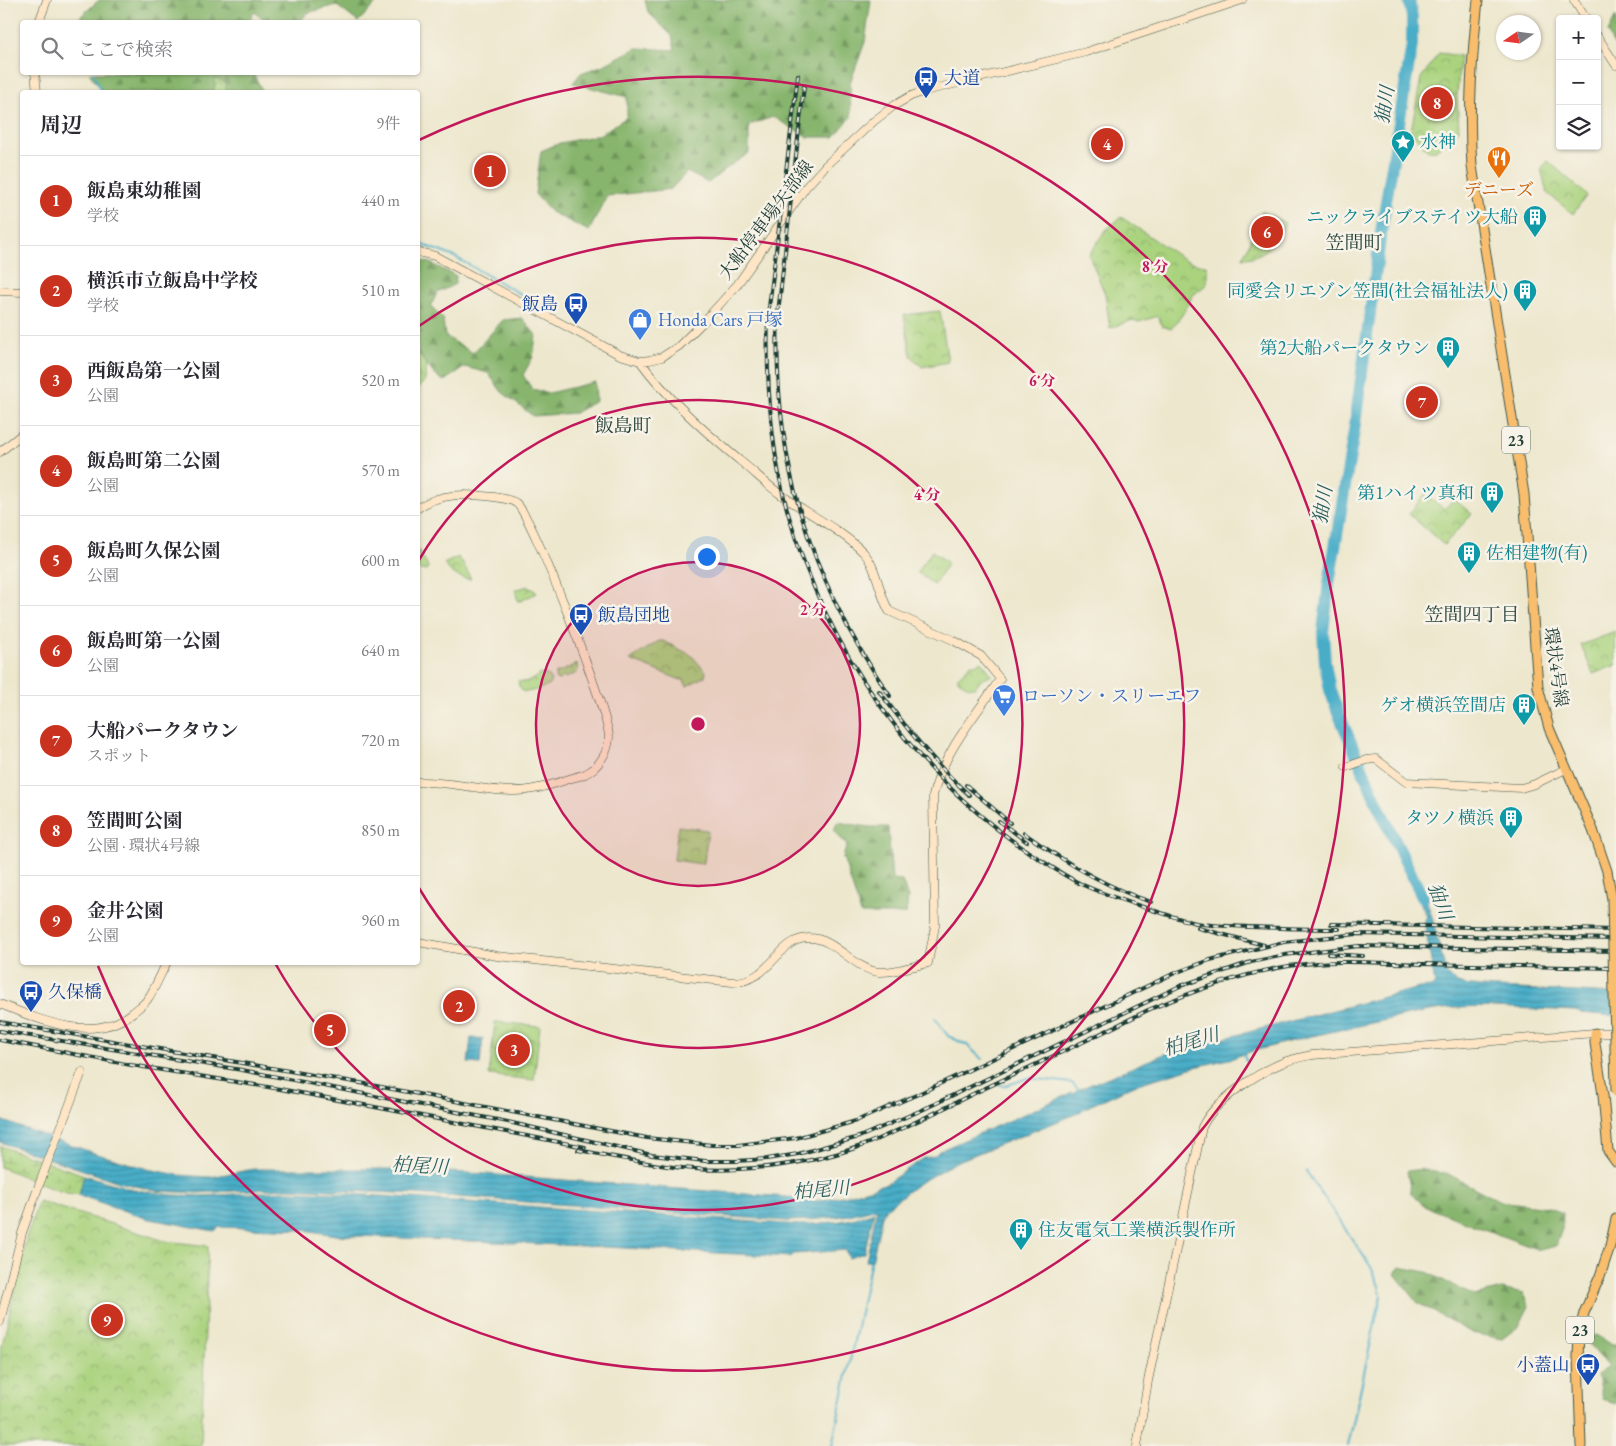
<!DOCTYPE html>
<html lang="ja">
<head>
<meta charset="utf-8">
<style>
	body { margin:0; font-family:"EB Garamond","Noto Serif JP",serif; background:#f7f7f7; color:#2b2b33 }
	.controls { position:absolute; right:15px; top:15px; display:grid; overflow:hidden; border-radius:5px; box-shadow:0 1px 4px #0004 }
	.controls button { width:45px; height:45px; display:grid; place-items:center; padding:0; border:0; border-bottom:1px solid #e1e1e2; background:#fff; color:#2b2b33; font:25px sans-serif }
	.compass { position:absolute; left:1496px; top:15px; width:45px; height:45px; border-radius:50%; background:#fff; box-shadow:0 1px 4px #0004; rotate:257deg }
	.you { position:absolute; left:706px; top:556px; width:18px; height:18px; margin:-12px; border:4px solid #fff; border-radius:50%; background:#1a73e8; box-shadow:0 0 0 8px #1a73e833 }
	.badge { display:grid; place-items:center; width:32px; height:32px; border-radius:50%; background:#c8321e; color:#fff; font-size:16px; font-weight:700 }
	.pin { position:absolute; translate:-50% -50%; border:2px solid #fff; box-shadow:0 1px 5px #0006 }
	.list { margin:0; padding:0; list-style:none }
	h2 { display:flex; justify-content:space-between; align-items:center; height:65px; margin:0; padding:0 20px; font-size:21px }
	h2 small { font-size:16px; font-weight:400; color:#7c7c81 }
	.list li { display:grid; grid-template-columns:32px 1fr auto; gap:15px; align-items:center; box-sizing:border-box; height:90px; padding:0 20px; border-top:1px solid #e1e1e2 }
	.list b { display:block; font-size:19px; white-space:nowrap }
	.list p { margin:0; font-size:16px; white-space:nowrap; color:#7c7c81 }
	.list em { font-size:16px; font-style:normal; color:#7c7c81 }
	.icon { flex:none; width:28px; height:28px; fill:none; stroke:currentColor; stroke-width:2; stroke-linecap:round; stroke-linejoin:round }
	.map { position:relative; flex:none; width:1616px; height:1446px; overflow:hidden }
	.search { position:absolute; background:#fff; box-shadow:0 1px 4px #0004; left:20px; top:20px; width:400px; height:55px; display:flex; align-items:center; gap:12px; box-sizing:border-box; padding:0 18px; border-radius:5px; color:#7c7c81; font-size:19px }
	.panel { position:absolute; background:#fff; box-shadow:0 1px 4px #0004; left:20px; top:90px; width:400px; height:875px; border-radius:5px }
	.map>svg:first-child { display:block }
	.forest { fill:url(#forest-firs); stroke:#537950 }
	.wetland { fill:url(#wetland-marsh); stroke:#648859 }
	.park { fill:url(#park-crowns); stroke:#648859 }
	.water { fill:url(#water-rules); stroke:#34757e }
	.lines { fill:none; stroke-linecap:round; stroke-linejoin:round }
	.stream { stroke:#48adc8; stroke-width:2 }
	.river { stroke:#48adc8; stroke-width:12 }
	.secondary-casing { stroke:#3e564b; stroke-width:9 }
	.primary-casing { stroke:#3e564b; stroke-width:11 }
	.secondary { stroke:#fde5c5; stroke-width:8 }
	.primary { stroke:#f9be6d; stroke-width:9 }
	.rail-casing { stroke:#1f3d34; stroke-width:4 }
	.rail { stroke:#f7f3e8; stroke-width:2; stroke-dasharray:5.5; stroke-linecap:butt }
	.primary-bridge-casing { stroke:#3e564b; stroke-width:11; stroke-linecap:butt }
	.primary-bridge { stroke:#f9be6d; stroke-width:9 }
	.ring { fill:none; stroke:#c2185b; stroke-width:2.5 }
	.labels { text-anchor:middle; stroke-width:5; stroke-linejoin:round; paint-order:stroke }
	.shield { fill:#f7f3e8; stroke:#60746a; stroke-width:1 }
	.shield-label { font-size:16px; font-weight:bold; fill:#1f3d34 }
	.transit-label { font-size:18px; fill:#164399; stroke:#f7f3e8; text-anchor:start }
	.culture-label { font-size:18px; fill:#0d838f; stroke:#f7f3e8; text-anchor:end }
	.food-label { font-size:18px; fill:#c56008; stroke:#f7f3e8 }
	.street-label { font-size:18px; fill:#1f3d34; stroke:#f7f3e8 }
	.shop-label { font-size:18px; fill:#366cbe; stroke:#f7f3e8; text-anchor:start }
	.water-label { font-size:19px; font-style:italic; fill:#2b5f60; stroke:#f7f3e8 }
	.neighbourhood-label { font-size:19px; fill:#1f3d34; stroke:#f7f3e8 }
	.centre { fill:#c2185b; stroke:#f7f3e8; stroke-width:2.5 }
	.ring-label { font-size:15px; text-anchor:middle; font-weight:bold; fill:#c2185b; stroke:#f7f3e8; stroke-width:5; stroke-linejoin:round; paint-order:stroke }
</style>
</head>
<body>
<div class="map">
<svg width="1616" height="1446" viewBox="0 0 1616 1446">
	<defs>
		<pattern id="forest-firs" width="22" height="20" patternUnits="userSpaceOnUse" patternTransform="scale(1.25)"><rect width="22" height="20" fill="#87b56d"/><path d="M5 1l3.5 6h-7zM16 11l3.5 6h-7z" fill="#6e945a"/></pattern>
		<pattern id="wetland-marsh" width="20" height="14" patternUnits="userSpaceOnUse" patternTransform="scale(1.25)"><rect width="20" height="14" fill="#aad37e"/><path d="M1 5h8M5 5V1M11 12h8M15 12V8" fill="none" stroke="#8aac68"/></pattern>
		<pattern id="park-crowns" width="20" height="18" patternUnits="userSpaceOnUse" patternTransform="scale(1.25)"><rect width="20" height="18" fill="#aad37e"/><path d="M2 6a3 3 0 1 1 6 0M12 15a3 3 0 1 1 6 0" fill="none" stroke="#8aac68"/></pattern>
		<pattern id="water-rules" width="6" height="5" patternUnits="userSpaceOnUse" patternTransform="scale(1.25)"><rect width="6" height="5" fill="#48adc8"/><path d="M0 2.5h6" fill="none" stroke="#3b8ea3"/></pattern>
	</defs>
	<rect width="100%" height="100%" fill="#f7f3e8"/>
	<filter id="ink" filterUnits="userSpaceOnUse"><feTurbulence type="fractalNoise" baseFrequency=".02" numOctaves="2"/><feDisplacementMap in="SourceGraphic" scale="10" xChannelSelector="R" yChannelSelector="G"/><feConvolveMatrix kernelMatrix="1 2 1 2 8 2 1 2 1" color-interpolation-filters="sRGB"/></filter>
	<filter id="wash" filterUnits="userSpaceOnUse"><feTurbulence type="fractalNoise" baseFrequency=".0096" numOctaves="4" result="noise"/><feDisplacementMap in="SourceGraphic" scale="20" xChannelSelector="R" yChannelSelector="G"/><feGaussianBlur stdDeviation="1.12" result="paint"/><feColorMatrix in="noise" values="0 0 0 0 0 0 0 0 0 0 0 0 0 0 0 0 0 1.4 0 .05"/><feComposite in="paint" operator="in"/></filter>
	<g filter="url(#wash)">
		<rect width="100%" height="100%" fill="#ede7cd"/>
		<path class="forest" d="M99,0h280l-21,22 -22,-17 -29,8 -7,9h-32l-14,-10 -5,10h-169v-5z
			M645,0h226l-6,42 -15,41 1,34 -17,20h-26l-35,-20 -24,8v28l-22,15 -19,15 -21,-11 -16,17 -64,7 -18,35 -38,-19 -16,-18 6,-43 19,-8 39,-8 28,-18v-20l-54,-14 8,-10 23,-8 32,-17 39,2 -3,-14 -24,-24z
			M1616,16v32l-5,-8 -3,-8z
			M89,73h164l10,19h-160z
			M418,260l12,3 26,13 -1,8 -18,9 -6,13 12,13 2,17 28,17 30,-33 19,-2 14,17 -3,22 -10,18 9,14 17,4 46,-11 1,19 -21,12 -42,3 -31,-24 -14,-19 -23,-6 -21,14 -10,-7 -16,-21z
			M837,822l32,5h19l4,53 10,1 6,17 -2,16h-45l-18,-57 4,-12 -13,-14z
			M1422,1169l26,5 52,27 47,6 16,6 -1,16 -6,17 -17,4 -113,-43 -15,-14 -4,-22z
			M1399,1267l28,5 47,24 28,-7 21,5 6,12 -10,20 -17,13 -30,-6 -54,-30 -23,-29z
			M1596,1335l15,9h5v59l-14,-4 -5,-24 12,-8 -24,-27z"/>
		<path class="wetland" d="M0,1146l84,29 -5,20c-28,-3 -53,-19 -79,-28z"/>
		<path class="park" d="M1439,53l21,3 -3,40 2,34 -23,20 -8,1 -17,-20 10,-53z
			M215,78l11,5v9h-12z
			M1104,130l14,2 -12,23h-5z
			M1548,161l39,34 -14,19 -26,-21 -6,-24z
			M1262,211l23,12c-7,19 -22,35 -42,35z
			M1121,217l59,40 10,5 17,4v18l-14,11 -11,20 -11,14 -9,-3 -4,-10 -19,6 -6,-2 -23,8 -5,-34 -16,-39 17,-25z
			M940,311l8,51 -26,5 -11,-11 -7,-41z
			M418,353l9,13 -2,14 -7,9z
			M1425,494l19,15 10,-10 18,15 -28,31 -35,-31z
			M418,549l10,18 -1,3h-9z
			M932,551l16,12 -14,22 -17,-13z
			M458,557l3,5 1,-1 9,18c-12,0 -20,-6 -27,-15z
			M528,586v2l5,1 4,4 -17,8h-2l-3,-11z
			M1615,632l1,33 -23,9 -12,-29z
			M659,641h4l28,14 15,17 -1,4 -18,10 -4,-7 -2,1 -51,-20z
			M981,661l11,14 -9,3 -8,9c-8,1 -13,-3 -18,-9l14,-14h6z
			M577,664l1,6 -1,3 -12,5 -3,-1 -3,3 -4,-1v-5z
			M540,674l8,1 3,5 -2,6c-8,1 -19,8 -27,5l-3,-5 -1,-5c9,3 15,-2 22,-7z
			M678,826l28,4 2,1 -4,31 -2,2 -28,-4z
			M324,1016l17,3 -4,25 -18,-4z
			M495,1022l45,4 -6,54 -45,-5z
			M39,1201l126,40 43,5 -7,200h-201v-91l27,-120z"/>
		<path class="water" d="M1420,882l12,35 14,55c8,14 20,13 34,15l136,7v22l-35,-3 -6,-2 -81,-4 -44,1 -27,4 -120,26 -57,15 -13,5 -42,10 -57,17 -53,25v2l-125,50 -37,21 -33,25 -4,8 -10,45h-6l11,-53c-30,9 -59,12 -90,13l-370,-27 -130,-6 -90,5 -40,-2 -38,-9 -119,-40v-22l94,33 54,16 30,6 32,2 44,-8h139l92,5 314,24 16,3 33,-6 24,-7 15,-5 37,-25 10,-2 5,-5 133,-58 3,1 2,-4 90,-37 252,-65 13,-1 3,-3 -11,-63 3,-5 -15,-30z
			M471,1038l12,1 -3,25 -12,-1z
			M84,1175l51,15 38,5 28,1 86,-5 50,2 463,32c25,-2 50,-3 74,-13l-10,41 -15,5 -3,-8 -52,4 -3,3 -186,-10 -270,-12 -31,-5 -84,-3 -6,4 -69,-13 -66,-23z"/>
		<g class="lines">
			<path class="stream" d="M93,72l8,20
				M418,243l37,14 76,43
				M935,1018l13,18 19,9 15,14
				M1243,1053l4,9
				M1000,1085l5,1 23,-8 44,5 8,8
				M1306,1171l65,96 8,19 2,10 -33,150
				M832,1446l39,-186"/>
			<path class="river" d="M1409,0l3,17v28l-31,187 -27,199 -26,159 -5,42 2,31 5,27 9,25 43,99 41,84"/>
		</g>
	</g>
	<g filter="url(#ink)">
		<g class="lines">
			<g class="secondary-casing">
				<path id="secondary" d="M1574,0l12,19
					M39,22l8,-22
					M1597,36l19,29
					M35,72l2,20
					M418,252l17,4 28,15 157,84 20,6 10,-1 12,-3 17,-11 29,-29 29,-32 69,-98 20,-22 48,-44 21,-16 16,-9 14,-5 161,-39 156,-52
					M0,291l22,1
					M0,452l22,-18
					M418,508c23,-16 50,-14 76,-11 7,1 16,2 22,6 16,11 93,211 93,234 0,15 -11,31 -24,37 -7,3 -15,4 -22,7 -15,5 -32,10 -48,10 -33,0 -64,-10 -97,-9
					M1346,767l20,-7 10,-1 30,23 115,6 14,-4 31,-15
					M418,942l79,14 235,26c41,0 45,-45 78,-44 25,0 44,31 68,34 16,1 34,-6 50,-9l7,-37 -2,-130c9,-42 43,-81 67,-117l-19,-23 -28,-16 -64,-29c-10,-17 -12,-44 -25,-58 -21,-22 -59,-41 -84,-59 -14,-10 -27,-23 -41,-34 -36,-30 -71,-61 -99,-99
					M0,1004c40,16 94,40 132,9 5,-4 11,-8 15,-13 8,-11 13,-25 20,-38
					M0,1322l22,-89 17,-48 43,-113
					M1137,1446l11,-65 54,-254c12,-26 54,-53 80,-64 9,-4 20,-6 30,-8l283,-22h21"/>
			</g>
			<g class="primary-casing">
				<path id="primary" d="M1478,0c-6,56 -10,110 -6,166l52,328 14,193 11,41 44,102
					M1595,1033v10l8,52 5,56 8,11
					M1581,1446l-3,-89 1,-24 5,-20 16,-37 10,-30 6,-27"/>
			</g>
			<use href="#secondary" class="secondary"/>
			<use href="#primary" class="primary"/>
			<g class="rail-casing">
				<path id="rail" d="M798,75l-30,240c-2,67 2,133 20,198 38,136 125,261 242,340 17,11 34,23 53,32 20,9 42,16 63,23 16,5 33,11 50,15 17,3 35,3 52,4 31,1 61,2 91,2
					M804,86l-26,227c-6,145 30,264 112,383
					M879,691c27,37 56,73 90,104
					M966,785l44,38
					M999,821l28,21
					M1024,833c39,28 81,54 127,69
					M1331,924l285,6
					M1198,928l66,17
					M1328,954l35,2
					M0,1022l366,62 281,54 65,7h26l58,-7 60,-17 60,-26 259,-122 35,-13 74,-18 73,-8 259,5
					M0,1031l242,39 266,52 144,33 53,6h31l31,-2 31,-5 61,-17 63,-27 258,-124 71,-24 34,-7 74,-9 257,5
					M0,1040l131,25 149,24 305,58
					M578,1150c53,10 106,23 161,19 41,-2 83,-9 122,-23 41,-16 81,-37 120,-56 56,-26 112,-52 167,-80 46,-19 92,-36 141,-44 44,-7 89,-3 133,-2 65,1 129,3 194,4"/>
			</g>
			<use href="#rail" class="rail"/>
			<g class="primary-bridge-casing">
				<path id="primary-bridge" d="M1593,830l14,41 5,28 4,193"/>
			</g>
			<use href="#primary-bridge" class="primary-bridge"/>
		</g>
	</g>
	<circle cx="698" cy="724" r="162" fill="#c2185b" fill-opacity=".12"/>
	<g class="ring">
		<circle cx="698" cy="724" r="162"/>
		<path d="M419 560A324 324 0 1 1 419 888"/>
		<path d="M419 326A486 486 0 1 1 275 963"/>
		<path d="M419 140A647 647 0 1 1 98 966"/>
	</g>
	<defs>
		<g id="bus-pin" transform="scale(1.25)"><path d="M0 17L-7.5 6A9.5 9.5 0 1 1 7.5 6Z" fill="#1a4fb4" stroke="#f7f3e8"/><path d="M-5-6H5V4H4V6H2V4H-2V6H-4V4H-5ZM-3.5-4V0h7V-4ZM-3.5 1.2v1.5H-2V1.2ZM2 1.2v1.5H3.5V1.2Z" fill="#fff"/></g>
		<g id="sight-pin" transform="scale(1.25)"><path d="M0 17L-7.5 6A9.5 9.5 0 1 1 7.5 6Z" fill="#0f9aa8" stroke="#f7f3e8"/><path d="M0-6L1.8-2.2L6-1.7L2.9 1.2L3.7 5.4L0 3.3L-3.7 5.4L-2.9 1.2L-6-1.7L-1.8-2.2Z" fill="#fff"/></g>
		<g id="restaurant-pin" transform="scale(1.25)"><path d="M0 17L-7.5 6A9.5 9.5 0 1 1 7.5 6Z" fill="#e8710a" stroke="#f7f3e8"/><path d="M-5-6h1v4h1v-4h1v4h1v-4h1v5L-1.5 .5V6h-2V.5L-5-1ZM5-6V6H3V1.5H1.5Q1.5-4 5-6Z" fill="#fff"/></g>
		<g id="building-pin" transform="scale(1.25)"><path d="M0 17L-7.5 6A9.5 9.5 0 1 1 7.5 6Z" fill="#0f9aa8" stroke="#f7f3e8"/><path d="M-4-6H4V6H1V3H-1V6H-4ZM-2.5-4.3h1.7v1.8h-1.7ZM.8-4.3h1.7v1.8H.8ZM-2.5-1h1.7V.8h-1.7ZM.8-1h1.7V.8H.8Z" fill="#fff"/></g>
		<g id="shop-pin" transform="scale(1.25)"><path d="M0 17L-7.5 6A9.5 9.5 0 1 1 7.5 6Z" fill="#3f7fe0" stroke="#f7f3e8"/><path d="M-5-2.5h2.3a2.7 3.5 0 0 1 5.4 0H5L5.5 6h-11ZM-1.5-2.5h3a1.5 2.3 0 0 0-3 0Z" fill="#fff"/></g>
		<g id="supermarket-pin" transform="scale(1.25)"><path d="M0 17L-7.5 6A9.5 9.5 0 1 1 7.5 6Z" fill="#3f7fe0" stroke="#f7f3e8"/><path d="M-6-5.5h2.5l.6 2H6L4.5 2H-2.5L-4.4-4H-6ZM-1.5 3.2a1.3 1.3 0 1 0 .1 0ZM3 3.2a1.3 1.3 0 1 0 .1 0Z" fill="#fff"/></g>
	</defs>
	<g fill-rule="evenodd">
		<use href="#bus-pin" x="926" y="78"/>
		<use href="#sight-pin" x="1403" y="142"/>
		<use href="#restaurant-pin" x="1499" y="158"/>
		<use href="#building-pin" x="1535" y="217"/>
		<use href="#building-pin" x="1525" y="291"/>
		<use href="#bus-pin" x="576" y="304"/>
		<use href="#shop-pin" x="640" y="320"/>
		<use href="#building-pin" x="1448" y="348"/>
		<use href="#building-pin" x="1492" y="493"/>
		<use href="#building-pin" x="1469" y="553"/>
		<use href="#bus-pin" x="581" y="615"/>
		<use href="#supermarket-pin" x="1004" y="696"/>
		<use href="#building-pin" x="1524" y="705"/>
		<use href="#building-pin" x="1511" y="818"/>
		<use href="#bus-pin" x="31" y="992"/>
		<use href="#building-pin" x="1021" y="1230"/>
		<use href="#bus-pin" x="1588" y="1365"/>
	</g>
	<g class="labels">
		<g class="shield">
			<rect x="1502" y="426.5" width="28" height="27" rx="4"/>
			<rect x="1566" y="1316.5" width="28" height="27" rx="4"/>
		</g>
		<g class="shield-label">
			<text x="1516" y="446">23</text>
			<text x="1580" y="1336">23</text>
		</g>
		<g class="transit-label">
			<text x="944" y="84">大道</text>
			<text x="558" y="310" text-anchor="end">飯島</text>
			<text x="598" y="621">飯島団地</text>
			<text x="48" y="998">久保橋</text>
			<text x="1570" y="1371" text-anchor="end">小蓋山</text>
		</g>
		<g class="culture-label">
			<text x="1420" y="148" text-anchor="start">水神</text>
			<text x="1518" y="223">ニックライブステイツ大船</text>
			<text x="1508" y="297">同愛会リエゾン笠間(社会福祉法人)</text>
			<text x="1430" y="354">第2大船パークタウン</text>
			<text x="1474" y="499">第1ハイツ真和</text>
			<text x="1486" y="559" text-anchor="start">佐相建物(有)</text>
			<text x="1506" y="711">ゲオ横浜笠間店</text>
			<text x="1494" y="824">タツノ横浜</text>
			<text x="1038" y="1236" text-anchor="start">住友電気工業横浜製作所</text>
		</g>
		<g class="food-label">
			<text x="1499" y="196">デニーズ</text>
		</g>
		<g class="street-label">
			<text transform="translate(766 220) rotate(-53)" y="6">大船停車場矢部線</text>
			<text transform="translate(1556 667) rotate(82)" y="6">環状4号線</text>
		</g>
		<g class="shop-label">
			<text x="658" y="326">Honda Cars 戸塚</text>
			<text x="1022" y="702">ローソン・スリーエフ</text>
		</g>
		<g class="water-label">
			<text transform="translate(1384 105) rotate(-81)" y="7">㹨川</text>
			<text transform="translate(1322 505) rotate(-81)" y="7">㹨川</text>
			<text transform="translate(1441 901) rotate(70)" y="7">㹨川</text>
			<text transform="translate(1191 1041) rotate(-16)" y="7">柏尾川</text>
			<text transform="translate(420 1165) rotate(3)" y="7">柏尾川</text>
			<text transform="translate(821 1189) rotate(-5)" y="7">柏尾川</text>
		</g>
		<g class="neighbourhood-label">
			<text x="1354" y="249">笠間町</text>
			<text x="623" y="432">飯島町</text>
			<text x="1472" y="621">笠間四丁目</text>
		</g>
	</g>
	<circle cx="698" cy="724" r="8" class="centre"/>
	<g class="ring-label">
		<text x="1155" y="272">8 分</text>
		<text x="1042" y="386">6 分</text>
		<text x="927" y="500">4 分</text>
		<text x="813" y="615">2 分</text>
	</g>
</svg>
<div class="controls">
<button>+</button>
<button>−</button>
<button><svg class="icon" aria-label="layers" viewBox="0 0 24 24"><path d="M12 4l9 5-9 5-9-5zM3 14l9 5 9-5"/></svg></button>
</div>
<svg class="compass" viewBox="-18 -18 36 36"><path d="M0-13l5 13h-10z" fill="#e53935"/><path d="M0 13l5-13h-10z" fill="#7c7c81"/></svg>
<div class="you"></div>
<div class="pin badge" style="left:490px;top:171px">1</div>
<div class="pin badge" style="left:459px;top:1006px">2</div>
<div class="pin badge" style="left:514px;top:1050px">3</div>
<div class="pin badge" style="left:1107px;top:144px">4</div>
<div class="pin badge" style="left:330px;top:1030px">5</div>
<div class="pin badge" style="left:1267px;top:232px">6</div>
<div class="pin badge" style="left:1422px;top:402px">7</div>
<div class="pin badge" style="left:1437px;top:103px">8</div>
<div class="pin badge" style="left:107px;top:1320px">9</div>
<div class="search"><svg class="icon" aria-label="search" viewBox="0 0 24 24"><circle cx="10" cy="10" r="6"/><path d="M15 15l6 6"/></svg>ここで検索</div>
<section class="panel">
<h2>周辺<small>9件</small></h2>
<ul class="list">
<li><span class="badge">1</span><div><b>飯島東幼稚園</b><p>学校</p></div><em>440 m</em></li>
<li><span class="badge">2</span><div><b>横浜市立飯島中学校</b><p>学校</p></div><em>510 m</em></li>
<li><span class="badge">3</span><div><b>西飯島第一公園</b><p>公園</p></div><em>520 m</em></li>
<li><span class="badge">4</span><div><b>飯島町第二公園</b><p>公園</p></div><em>570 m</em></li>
<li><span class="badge">5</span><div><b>飯島町久保公園</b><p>公園</p></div><em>600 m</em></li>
<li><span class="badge">6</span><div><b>飯島町第一公園</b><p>公園</p></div><em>640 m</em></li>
<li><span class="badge">7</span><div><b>大船パークタウン</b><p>スポット</p></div><em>720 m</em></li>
<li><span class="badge">8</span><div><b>笠間町公園</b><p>公園 · 環状4号線</p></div><em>850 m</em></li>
<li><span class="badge">9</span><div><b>金井公園</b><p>公園</p></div><em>960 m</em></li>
</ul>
</section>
</div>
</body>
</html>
